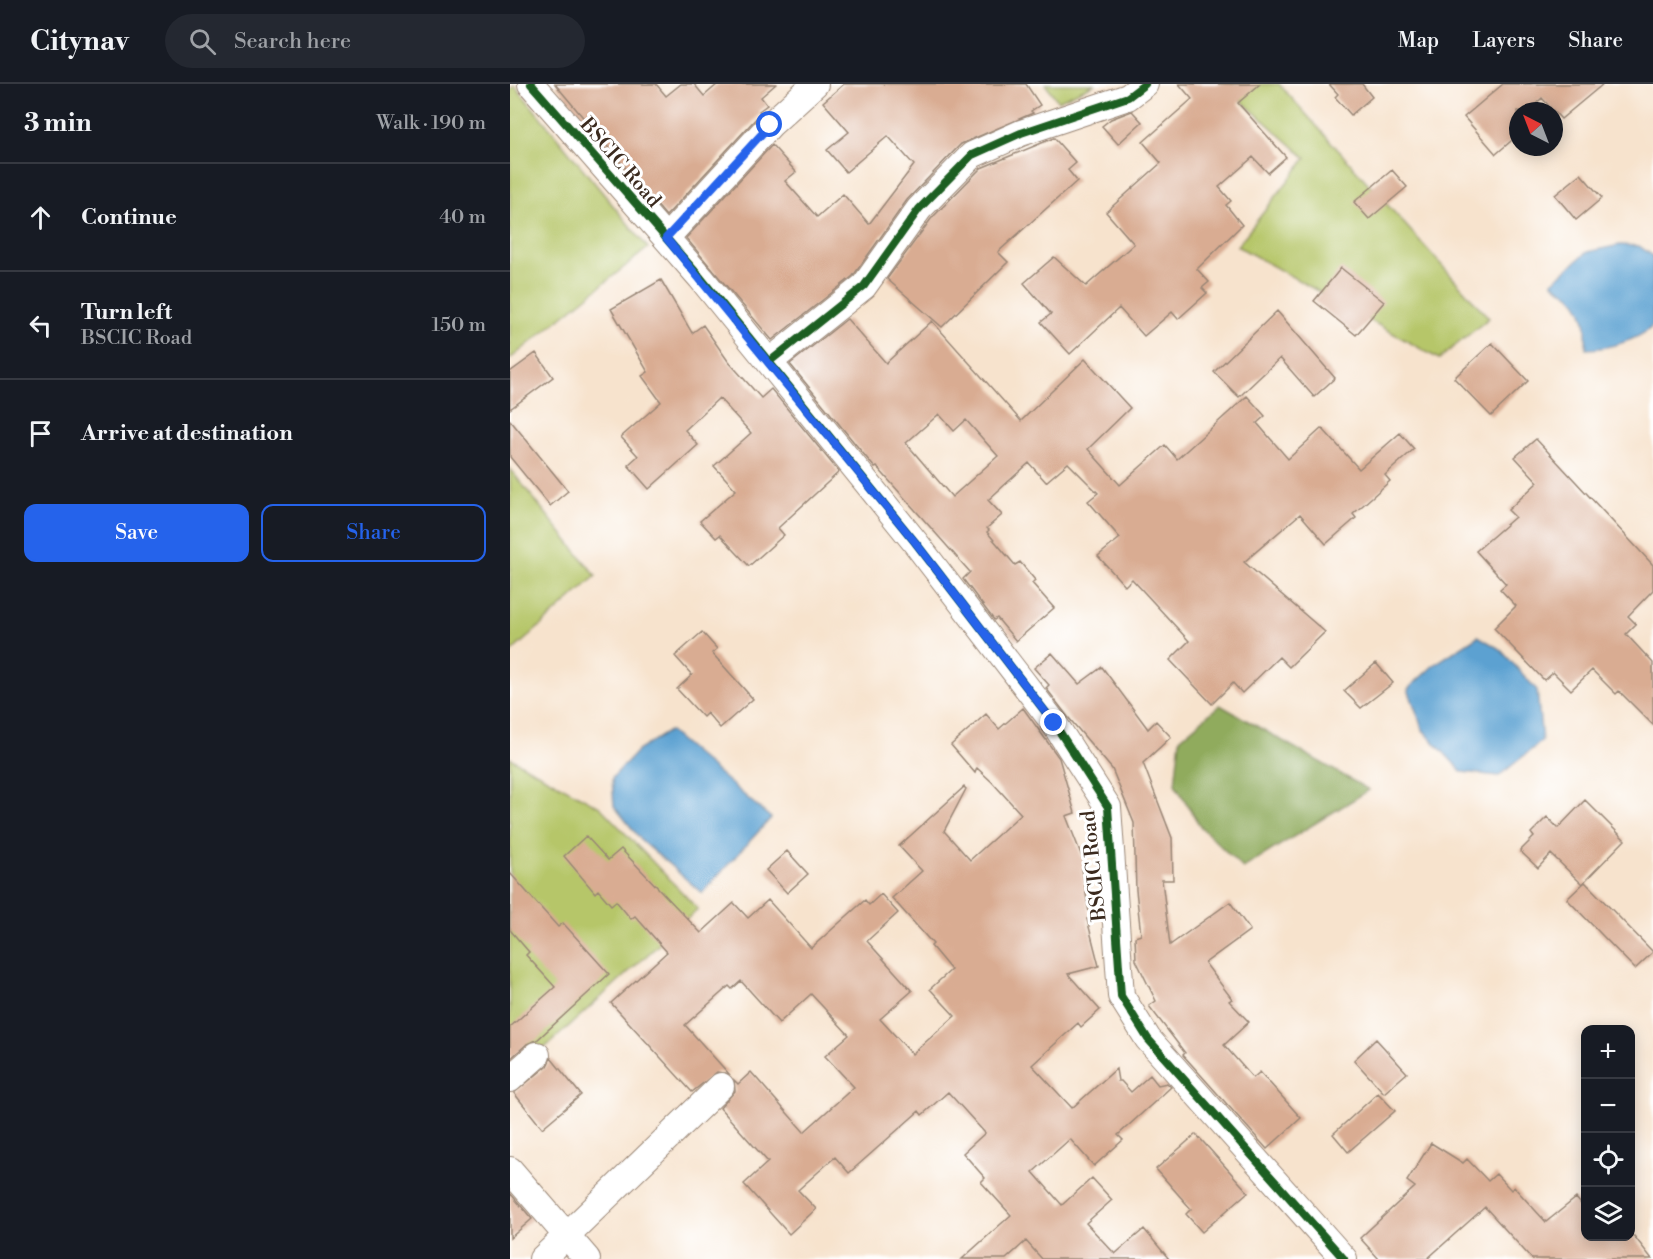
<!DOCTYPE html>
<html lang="en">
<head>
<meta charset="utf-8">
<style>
	body { margin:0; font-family:"Libre Bodoni",serif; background:#242831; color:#f1f3f6 }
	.controls { position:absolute; right:18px; bottom:18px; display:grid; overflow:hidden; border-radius:12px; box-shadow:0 3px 15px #0003 }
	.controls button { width:54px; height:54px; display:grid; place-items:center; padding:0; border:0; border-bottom:2px solid #363941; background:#171b24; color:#f1f3f6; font:30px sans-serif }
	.compass { position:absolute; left:999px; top:18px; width:54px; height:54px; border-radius:50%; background:#171b24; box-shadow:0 3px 15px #0003; rotate:318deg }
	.stop { position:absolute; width:18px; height:18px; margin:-14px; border:4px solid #2563eb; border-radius:50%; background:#fff }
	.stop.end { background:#2563eb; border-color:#fff; box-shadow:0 2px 6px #0008 }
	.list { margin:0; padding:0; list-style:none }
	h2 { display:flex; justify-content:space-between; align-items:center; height:78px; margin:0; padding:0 24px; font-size:26px }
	h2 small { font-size:20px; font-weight:400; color:#9ea1a6 }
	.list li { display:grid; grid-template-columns:39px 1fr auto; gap:18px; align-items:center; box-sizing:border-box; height:108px; padding:0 24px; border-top:2px solid #363941 }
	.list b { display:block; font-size:22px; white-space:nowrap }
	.list p { margin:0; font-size:20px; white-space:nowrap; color:#9ea1a6 }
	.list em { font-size:20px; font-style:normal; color:#9ea1a6 }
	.actions { display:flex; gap:12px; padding:18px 24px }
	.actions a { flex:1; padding:14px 0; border:2px solid #2563eb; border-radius:12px; text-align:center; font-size:21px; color:#2563eb }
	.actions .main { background:#2563eb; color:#fff }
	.icon { flex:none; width:33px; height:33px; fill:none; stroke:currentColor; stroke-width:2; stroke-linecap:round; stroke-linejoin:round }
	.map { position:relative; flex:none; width:1143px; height:1175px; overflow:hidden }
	header { display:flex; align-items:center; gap:36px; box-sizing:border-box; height:84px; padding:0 30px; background:#171b24; border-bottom:2px solid #363941 }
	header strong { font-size:28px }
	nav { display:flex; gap:33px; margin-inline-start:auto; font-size:21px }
	.search { width:420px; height:54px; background:#242831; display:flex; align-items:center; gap:15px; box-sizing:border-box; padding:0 21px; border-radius:33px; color:#9ea1a6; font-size:22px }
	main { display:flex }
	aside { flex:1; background:#171b24 }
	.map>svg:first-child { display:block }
	.green { fill:#b6c669; stroke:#787844; stroke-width:1.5 }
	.forest { fill:#90ab5d; stroke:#666a3e; stroke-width:1.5 }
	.water { fill:#5ca1d1; stroke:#4c6678; stroke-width:1.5 }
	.building { fill:#d9ac92; fill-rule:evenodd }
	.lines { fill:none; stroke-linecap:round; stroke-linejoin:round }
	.street-casing { stroke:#998676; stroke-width:28 }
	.street { stroke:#fff; stroke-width:26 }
	.cycleway-casing { stroke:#fff; stroke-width:11 }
	.cycleway { stroke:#1b5e20; stroke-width:8 }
	.route { stroke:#2563eb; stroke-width:8 }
	.labels { text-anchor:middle; stroke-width:6; stroke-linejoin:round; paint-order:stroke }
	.street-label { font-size:20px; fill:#3b2a1e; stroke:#fff }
</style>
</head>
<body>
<header>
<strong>Citynav</strong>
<div class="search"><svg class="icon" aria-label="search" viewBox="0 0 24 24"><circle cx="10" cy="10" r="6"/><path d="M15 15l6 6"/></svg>Search here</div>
<nav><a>Map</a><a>Layers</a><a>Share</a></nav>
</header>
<main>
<aside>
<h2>3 min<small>Walk · 190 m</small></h2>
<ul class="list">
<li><svg class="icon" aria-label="ahead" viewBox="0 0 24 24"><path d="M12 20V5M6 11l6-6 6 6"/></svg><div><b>Continue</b></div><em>40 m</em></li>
<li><svg class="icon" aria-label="left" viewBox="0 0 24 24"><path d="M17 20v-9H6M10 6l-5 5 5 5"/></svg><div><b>Turn left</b><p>BSCIC Road</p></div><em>150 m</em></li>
<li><svg class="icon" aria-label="arrive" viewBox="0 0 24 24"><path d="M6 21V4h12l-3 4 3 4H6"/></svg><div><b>Arrive at destination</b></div></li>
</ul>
<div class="actions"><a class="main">Save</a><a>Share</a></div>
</aside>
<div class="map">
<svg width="1143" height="1175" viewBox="0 0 1143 1175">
	<rect width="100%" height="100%" fill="#fff"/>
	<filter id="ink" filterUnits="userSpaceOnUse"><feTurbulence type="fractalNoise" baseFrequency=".0167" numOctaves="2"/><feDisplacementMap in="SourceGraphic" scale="12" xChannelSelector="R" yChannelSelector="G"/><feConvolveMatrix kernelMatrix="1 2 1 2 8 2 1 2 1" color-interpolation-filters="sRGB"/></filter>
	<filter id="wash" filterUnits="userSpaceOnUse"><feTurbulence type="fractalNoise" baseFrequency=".008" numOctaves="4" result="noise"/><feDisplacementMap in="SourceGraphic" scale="24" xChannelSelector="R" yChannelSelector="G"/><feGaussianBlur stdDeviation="1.35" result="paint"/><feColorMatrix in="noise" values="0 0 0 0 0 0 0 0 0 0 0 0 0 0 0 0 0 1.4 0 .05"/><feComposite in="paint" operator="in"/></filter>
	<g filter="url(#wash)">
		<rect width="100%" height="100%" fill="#f7e3cd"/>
		<path class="green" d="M535,0h50l-37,17z
			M712,0h57l210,234 -50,41 -202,-113 69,-88z
			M5,2l133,162 -138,111v-269z
			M0,385l86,107 -86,77z
			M0,674l90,49 98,102 -161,146 -27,-28z"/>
		<path class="forest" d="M710,621l149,85 -126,78 -43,-42 -25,-42 5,-45z"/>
		<path class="water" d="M1110,161l19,1 14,10v70c-16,15 -46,23 -67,23 1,-20 1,-37 -15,-53 -6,-5 -13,-7 -19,-14l35,-30z
			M968,552l22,13 37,41 5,51 -43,35 -37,-4 -39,-42 -15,-41 27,-25z
			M159,647l102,87 -69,75 -60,-52 -28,-35 -2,-28 25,-27z"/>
		<g id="blocks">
			<path class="building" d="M45,0h101l10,12 15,-12h13l10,12 14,-12h58l-15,13 6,8 -8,6 2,2 -95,103z
				M334,0h182l14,21 -9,6 2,2 -72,31 -54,56 -54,76 -81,64 -86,-102 86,-93 24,27 -11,9 32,36 26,-23 26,30 45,-59 -26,-29 -42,36 -19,-22 22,-18 -26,-30z
				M669,0h81l-22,19 48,54 -18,16 -15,-16 -34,30 12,14 -5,4 16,20 -45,44 12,13 -7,6 5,5 -29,26 -6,-7 -28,24 -25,-28 -49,46 -29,-32 10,-8 -27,-31 30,-26 32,29 48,-42 -28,-32 55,-49 -18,-21 49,-43z
				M819,0h33l10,13 -21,18 -16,-18 3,-3z
				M993,0h100l-42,35 -19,-21 -14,13h-10v24l-22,19 -32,-37z
				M622,27l10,11 -24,22 -16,-18 9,-7z
				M544,54l22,25 -8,7 9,11 -79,71 10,10 -66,65 -55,-48 44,-60 50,-51z
				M882,86l15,17 -38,32 -15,-17z
				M1071,90l21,24 -26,22 -21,-25z
				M831,184l43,34 -28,33 -42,-34z
				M151,196l31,53 11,-8 25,36 33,37 10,-9 68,83 -61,56 6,7 -35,31 -29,-31 -4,3 -16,-17 36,-31 -22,-24 37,-33 -32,-35 -34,32 13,15 -49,44 -21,-24 10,-9 -17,-19 40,-35 -19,-26 6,-4 -37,-63z
				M767,227l58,67 -21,19 -34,-39 -41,39 -25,-25z
				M337,235l39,44 46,-42 89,100 64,-62 45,49 -42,41 32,36 45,-40 12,14 70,-63 18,20 -8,7 31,36 34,-31 37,41 41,-36 14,16 -29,26 5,6 -37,33 3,4 -30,26 -26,-30 -56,48 81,70 -36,35 -10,-10 -37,36 -9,-10 -21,21 -42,-44 19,-19 -57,-62 -7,7 -27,-30 22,-18 -32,-37 10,-8 -30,-30 -22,19 -17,-19 -41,37 14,15 -15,13 2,2 -2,2 28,33 5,-3 15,18 -3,3 22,25 -38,33 -19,-23 -3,2 -31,-41 7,-7 -93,-105 -2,1 -85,-104zM429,330l15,17 12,-11 32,36 -46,41 -46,-54z
				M982,259l36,38 -37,35 -37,-38z
				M26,269l17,24 -43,32v-37z
				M0,336l58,71 -18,15 -40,-49z
				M1026,355l117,126v25l-25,26 8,8 -10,10 27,29v62l-34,-34 -3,3 -24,-24 -21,20 -18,-18 -9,8 -50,-52 22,-22 -16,-17 6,-5 -30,-33 39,-34 -7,-7 30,-28 -23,-25z
				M192,548l15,17 -5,4 41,46 -33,29 -13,-15 -4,4 -26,-28 15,-14 -17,-19z
				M542,569l27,31 23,-17 46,62 8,-8 15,16 -28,26 29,75 1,42h-11l8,65 60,-43 20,28 -45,33 27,36 -3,2 20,21 -25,23 29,33 7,-6 41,46 -34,31 -84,-94 2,-2 -36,-47 7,-5 -20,-41 -1,-23 6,-2 -5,-45 -2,-67 -22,-54 -44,-52 -22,-29 3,-3 -15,-17z
				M866,579l17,20 -32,25 -17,-17z
				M513,624l36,50 16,55 -9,3 20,51 -4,2 8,50h-3l12,47 -31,8 32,36 -19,17 -3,-4 -46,42 40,43 44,-39 2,12h3l10,11 19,-17 8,10 9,-2 4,4 -53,48 5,5 -29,26 -24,-27 -37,33 29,33 30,-27 20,22 -26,23 29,31 29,-25 25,30h-127l-16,-18 -20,18h-44l49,-44 -30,-33 4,-4 -22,-25 22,-20 -37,-41 -26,23 -3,-4 -70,62 -14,-16 -37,33 18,19 -27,25 -45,-50 24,-22 -48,-54 15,-17 -1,-11 4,4 13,-12 53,60 50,-45 -29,-31 24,-21 -38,-41 -32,29 -38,-42 -9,8 -3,-3 -44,39 44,49 -12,-2 -25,20 -81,-89 56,-51 -32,-36 -4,3 -15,-18 -5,4 -13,-15 -3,3 -31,-37 22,-20 22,24 13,-11 80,84 33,-30 14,15 20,-18 43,48 54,-48 4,5 12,-11 17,19 -31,28 45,50 -32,28 32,35 43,-38 -25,-27 21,-19 -20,-24 2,-2 -41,-46 30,-27 -23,-25 65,-59 2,2 -22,42 26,29 51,-46 -29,-32 -15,-14 -2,5 -24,-28 35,-31 13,15z
				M1075,716l40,40 -43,44 -31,-30 -13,14 -18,-17 14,-14 -3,-4 16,-16 11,11z
				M277,767l21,23 -21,19 -21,-23z
				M0,789l48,54 5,-4 46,51 -72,66 -10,4 -17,15v-32l45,-40 -29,-32 3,-3 -19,-22z
				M1075,798l68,70 -18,17 -68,-70z
				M866,955l31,34 -23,20 -30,-33z
				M41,974l30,37 -39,33 -28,-35 33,-27z
				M868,1009l17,18 -47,41 -15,-18z
				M686,1050l52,58 -46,40 -16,-18 5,-5 -35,-40z
				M921,1059l32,20 4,-4 21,22 8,-7 15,16 3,-3 32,35 30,-24 10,12v26h48l18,23h-120l-47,-52 -58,52h-48l-19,-21 55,-51 -8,-6z
				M0,1109l22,26 -22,19z"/>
		</g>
	</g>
	<g filter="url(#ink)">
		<use href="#blocks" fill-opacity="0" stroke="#998676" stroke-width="1.5"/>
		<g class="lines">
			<g class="street-casing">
				<path id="street" d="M21,0l170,194 214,264 139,181 54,84 13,189 27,43 196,220
					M156,154l104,-113 45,-41
					M259,278l95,-76 55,-77 53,-54 49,-22 107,-36 17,-13
					M0,995l27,-24
					M0,1086l77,89
					M32,1175l179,-173"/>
			</g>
			<use href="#street" class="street"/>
			<g class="cycleway-casing">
				<path id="cycleway" d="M21,0l170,194 214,264 139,181 54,84 13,189 27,43 196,220
					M259,278l95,-76 55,-77 53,-54 49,-22 107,-36 17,-13"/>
			</g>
			<use href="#cycleway" class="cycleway"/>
		</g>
	</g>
	<g class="lines" filter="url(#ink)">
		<path class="route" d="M260,41l-104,113 249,304 139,181"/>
	</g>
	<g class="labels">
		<g class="street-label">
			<text transform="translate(111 78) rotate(49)" y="7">BSCIC Road</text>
			<text transform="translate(583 782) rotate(-96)" y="7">BSCIC Road</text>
		</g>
	</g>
</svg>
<div class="controls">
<button>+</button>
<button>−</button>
<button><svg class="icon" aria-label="locate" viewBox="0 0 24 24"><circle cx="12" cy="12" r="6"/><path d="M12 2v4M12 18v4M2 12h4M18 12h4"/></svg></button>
<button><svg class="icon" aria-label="layers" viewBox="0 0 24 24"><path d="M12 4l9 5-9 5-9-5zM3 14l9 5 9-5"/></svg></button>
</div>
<svg class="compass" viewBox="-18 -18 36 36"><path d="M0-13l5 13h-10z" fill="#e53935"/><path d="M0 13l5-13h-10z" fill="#9ea1a6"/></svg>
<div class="stop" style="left:260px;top:41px"></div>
<div class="stop end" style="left:544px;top:639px"></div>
</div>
</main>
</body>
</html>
